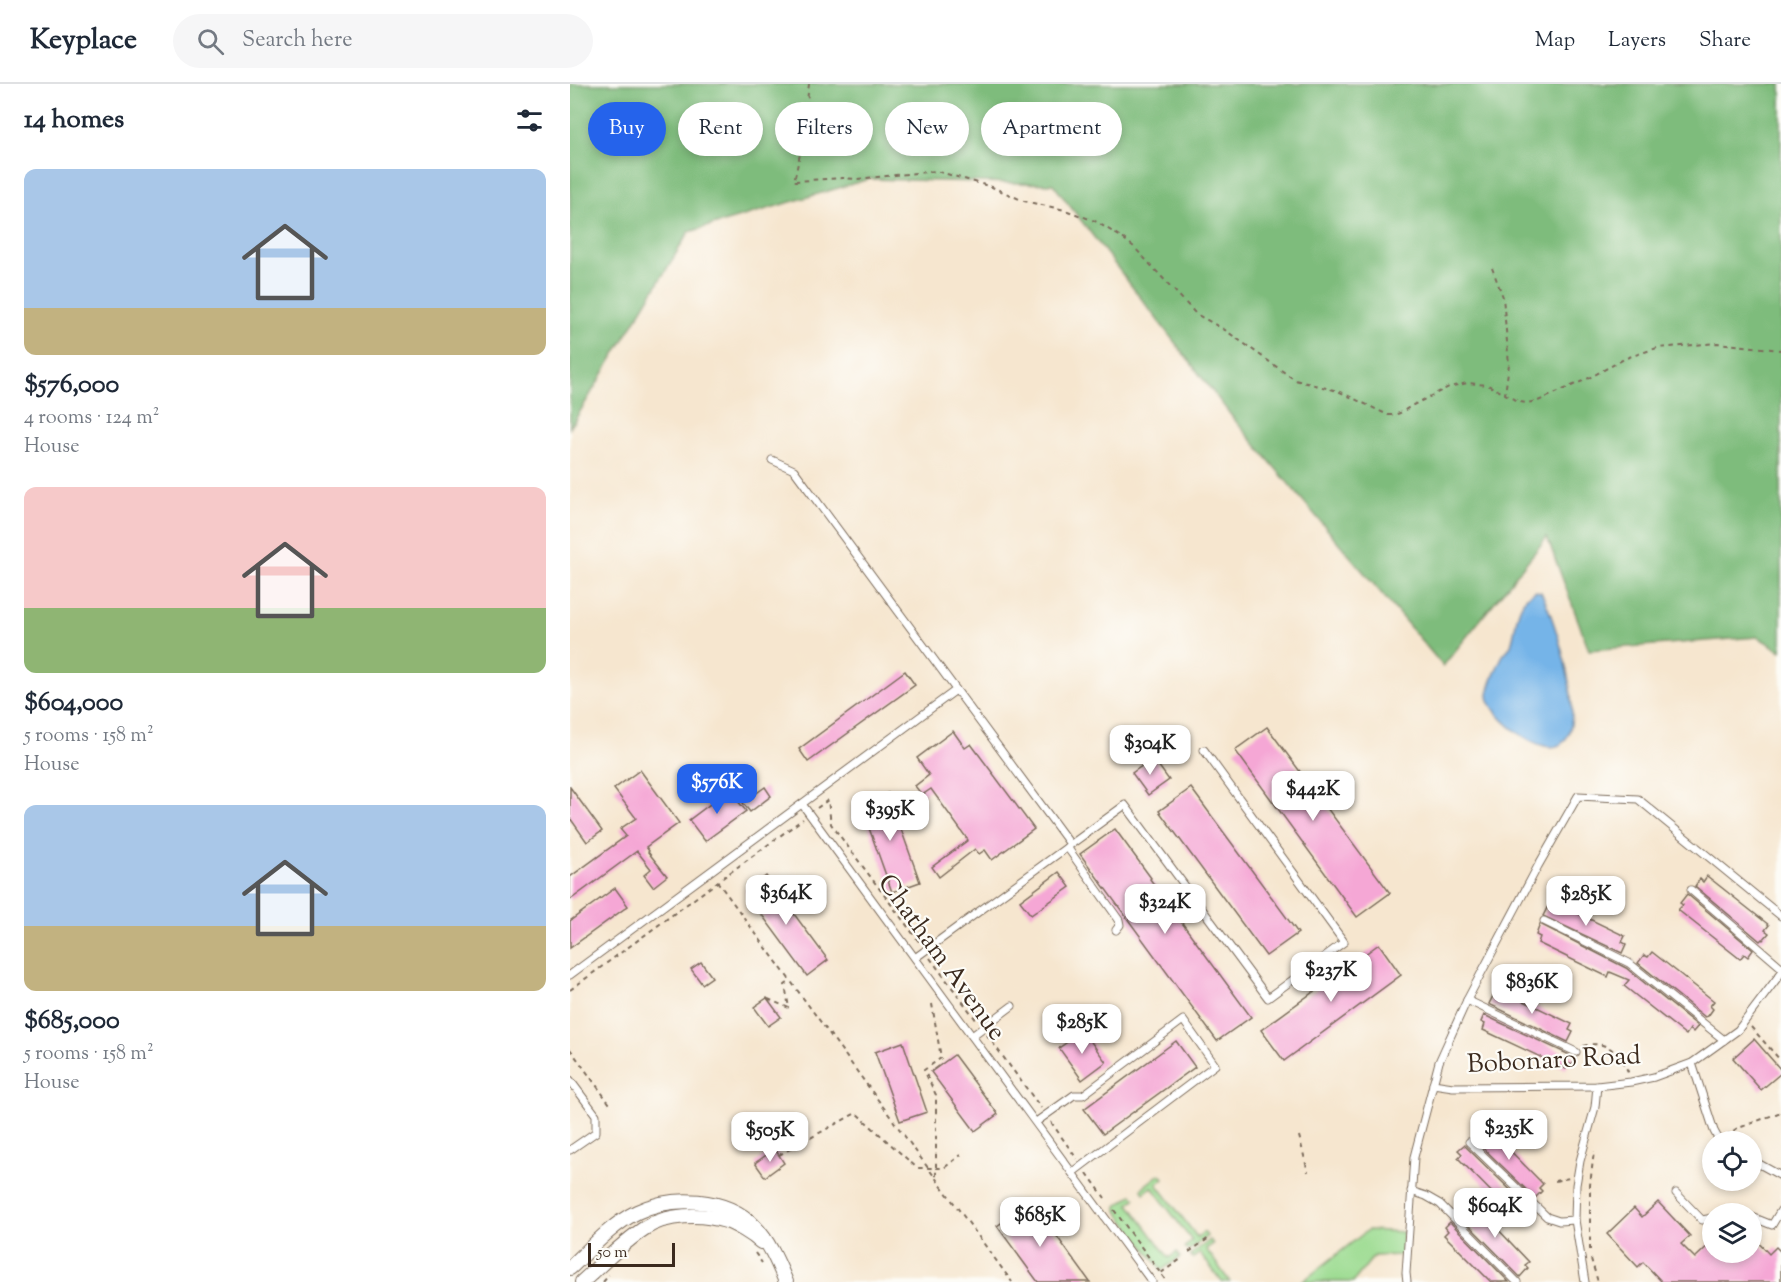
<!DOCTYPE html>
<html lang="en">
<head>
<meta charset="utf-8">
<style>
	body { margin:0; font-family:"Sorts Mill Goudy",serif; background:#f6f6f7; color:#1f2937; height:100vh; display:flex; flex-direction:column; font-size:22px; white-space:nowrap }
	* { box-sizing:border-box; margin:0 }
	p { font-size:20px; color:#747a83 }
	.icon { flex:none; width:33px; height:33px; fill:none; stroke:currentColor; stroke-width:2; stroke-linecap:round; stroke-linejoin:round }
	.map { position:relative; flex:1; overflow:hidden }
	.sheet { display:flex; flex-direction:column; background:#fff; width:570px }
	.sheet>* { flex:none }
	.hud { position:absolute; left:18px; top:18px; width:570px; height:54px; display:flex; gap:12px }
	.controls { position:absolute; left:1132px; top:1047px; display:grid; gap:12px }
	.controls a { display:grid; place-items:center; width:60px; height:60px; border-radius:50%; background:#fff; box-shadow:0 3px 9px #0003; font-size:30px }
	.scale { position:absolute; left:18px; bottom:15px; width:87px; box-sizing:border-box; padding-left:6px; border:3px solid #3b2a1e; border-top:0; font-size:16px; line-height:21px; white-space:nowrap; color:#3b2a1e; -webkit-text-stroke:4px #fdfcf7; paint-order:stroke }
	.price { position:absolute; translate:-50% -51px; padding:0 14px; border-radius:12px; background:#fff; color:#222; font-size:20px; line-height:39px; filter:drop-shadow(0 2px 3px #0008) }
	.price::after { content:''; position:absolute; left:50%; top:36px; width:18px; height:14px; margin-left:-9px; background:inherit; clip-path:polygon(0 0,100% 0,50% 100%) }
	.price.selected { background:#2563eb; color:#fff }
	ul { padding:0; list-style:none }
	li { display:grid; align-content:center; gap:12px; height:318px; padding:0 24px }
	li span { display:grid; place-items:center; height:186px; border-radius:12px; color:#555 }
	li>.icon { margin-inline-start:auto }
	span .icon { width:108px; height:108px; fill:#fffc; stroke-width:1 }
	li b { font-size:26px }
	h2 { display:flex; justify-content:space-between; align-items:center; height:72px; padding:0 24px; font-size:26px }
	.chip { padding:0 21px; border-radius:27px; background:#fff; box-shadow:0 3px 9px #0003; font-size:21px; line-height:54px }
	.chip.selected { background:#2563eb; color:#fff }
	header { display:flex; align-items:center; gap:36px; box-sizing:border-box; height:84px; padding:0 30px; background:#fff; border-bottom:2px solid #e0e1e3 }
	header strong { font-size:28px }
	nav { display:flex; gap:33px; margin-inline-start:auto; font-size:21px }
	.search { width:420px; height:54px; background:#f6f6f7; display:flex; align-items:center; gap:15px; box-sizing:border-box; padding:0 21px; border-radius:33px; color:#747a83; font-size:22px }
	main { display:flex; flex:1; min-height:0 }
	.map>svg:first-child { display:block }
</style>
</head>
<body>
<header>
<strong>Keyplace</strong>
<div class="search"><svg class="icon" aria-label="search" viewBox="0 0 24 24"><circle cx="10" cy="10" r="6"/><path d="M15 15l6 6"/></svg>Search here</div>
<nav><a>Map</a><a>Layers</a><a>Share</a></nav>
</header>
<main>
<section class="sheet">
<h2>14 homes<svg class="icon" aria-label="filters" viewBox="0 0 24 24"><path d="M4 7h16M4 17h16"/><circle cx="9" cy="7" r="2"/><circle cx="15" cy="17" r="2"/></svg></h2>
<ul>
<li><span style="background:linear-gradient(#a9c7e8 75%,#c2b280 0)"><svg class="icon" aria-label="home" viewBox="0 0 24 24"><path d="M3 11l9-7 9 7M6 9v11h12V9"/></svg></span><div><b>$576,000</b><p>4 rooms · 124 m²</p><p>House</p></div></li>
<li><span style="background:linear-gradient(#f6c9c9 65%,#8fb573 0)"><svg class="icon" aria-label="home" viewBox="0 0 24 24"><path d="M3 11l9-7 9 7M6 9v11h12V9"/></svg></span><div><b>$604,000</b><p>5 rooms · 158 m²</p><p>House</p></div></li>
<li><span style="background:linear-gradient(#a9c7e8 65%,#c2b280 0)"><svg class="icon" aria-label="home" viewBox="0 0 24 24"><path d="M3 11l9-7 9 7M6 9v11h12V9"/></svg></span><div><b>$685,000</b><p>5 rooms · 158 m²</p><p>House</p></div></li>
</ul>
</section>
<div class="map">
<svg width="1211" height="1198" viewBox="0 0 1211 1198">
	<rect width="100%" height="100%" fill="#fdfcf7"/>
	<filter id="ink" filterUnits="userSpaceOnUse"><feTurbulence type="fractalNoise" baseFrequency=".0167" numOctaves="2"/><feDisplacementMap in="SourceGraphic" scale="12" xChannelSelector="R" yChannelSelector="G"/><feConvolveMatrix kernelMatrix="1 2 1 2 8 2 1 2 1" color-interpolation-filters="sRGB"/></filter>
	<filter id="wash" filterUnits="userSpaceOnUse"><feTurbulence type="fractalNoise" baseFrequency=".008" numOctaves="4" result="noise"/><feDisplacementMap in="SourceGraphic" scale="24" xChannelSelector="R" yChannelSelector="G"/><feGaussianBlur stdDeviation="1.35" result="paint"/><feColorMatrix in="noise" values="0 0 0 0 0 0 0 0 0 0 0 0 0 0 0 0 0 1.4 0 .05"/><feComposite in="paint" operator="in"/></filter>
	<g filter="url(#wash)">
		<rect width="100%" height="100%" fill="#f6e6cf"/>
		<g fill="#9ddc92" stroke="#6c8358" stroke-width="1.5">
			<polygon points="590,1090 594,1094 587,1100 627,1153 634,1148 637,1152 621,1165 617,1166 615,1163 622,1157 582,1103 574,1109 572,1106 573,1103"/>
			<polygon points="562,1111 566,1114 559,1120 599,1174 607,1168 610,1173 592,1186 547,1127 547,1122"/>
			<polygon points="798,1146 833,1148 832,1171 804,1172 783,1198 732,1198"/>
			<polygon points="640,1156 643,1160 636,1165 660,1198 652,1198 630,1169 623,1174 620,1171"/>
		</g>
		<polygon fill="#7ebc7c" stroke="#5c734d" stroke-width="1.5" points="0,0 1211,0 1211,567 1188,553 1019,566 977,453 873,582 663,334 483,100 299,95 119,148 0,344"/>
		<path fill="#74b4e8" stroke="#586f83" stroke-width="1.5" d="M965,507L971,508C985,535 1019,639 991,660C972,674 920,632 918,612C918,604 928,581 932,573C934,569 938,566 940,563C942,559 943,554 944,549C947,533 949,515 965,507Z"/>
		<g id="blocks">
			<g fill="#f5a7d5">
				<polygon points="335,587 345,601 238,678 229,665"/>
				<polygon points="697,643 820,809 787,833 665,666"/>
				<polygon points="383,647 395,664 401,660 464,745 422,776 415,766 409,770 405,765 369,793 362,783 398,756 361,705 352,711 345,702 359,691 347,674"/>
				<polygon points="583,674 599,696 578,711 562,689"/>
				<polygon points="70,686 109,739 76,763 79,767 78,768 97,792 83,803 74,791 81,785 67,767 0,816 0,793 56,752 50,745 66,734 44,705"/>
				<polygon points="0,703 32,747 17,758 0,734"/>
				<polygon points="195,703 201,712 180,728 173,719"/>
				<polygon points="621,704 728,849 696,872 589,727"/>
				<polygon points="159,706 176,727 135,757 119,736"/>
				<polygon points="318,709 350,798 322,808 290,719"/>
				<polygon points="545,745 581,794 580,795 681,933 647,957 510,770"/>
				<polygon points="489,788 500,803 461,831 450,817"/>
				<polygon points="196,792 258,876 237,892 175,808"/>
				<polygon points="1137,792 1199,841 1195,846 1199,849 1193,856 1192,855 1190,857 1125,802 1130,795 1133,798"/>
				<polygon points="45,804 58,822 0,864 0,837"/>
				<polygon points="1117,810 1183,866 1178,873 1174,870 1170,875 1108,826 1113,821 1110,819"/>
				<polygon points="984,818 1055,852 1052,858 1056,860 1052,869 973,832 978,822 981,824"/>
				<polygon points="970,840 1056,884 1128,942 1123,948 1120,945 1116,951 1054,902 1059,896 1040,888 1038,893 968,859 970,853 966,851"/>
				<polygon points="809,860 831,891 714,977 691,946"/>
				<polygon points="1082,868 1144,917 1140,922 1143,925 1138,932 1135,933 1068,879 1074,871 1078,873"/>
				<polygon points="131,878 142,893 132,900 121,885"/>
				<polygon points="931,906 1002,940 999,946 1003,948 998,958 919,920 924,910 928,912"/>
				<polygon points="197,914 211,933 198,942 184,923"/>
				<polygon points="914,931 1006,974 1002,981 998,979 996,985 913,946 915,940 911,938"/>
				<polygon points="513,947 536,978 512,996 489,964"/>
				<polygon points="1184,955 1211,986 1211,989 1191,1006 1163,974"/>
				<polygon points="606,957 625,983 533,1050 514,1025"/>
				<polygon points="333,958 357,1028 330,1037 305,968"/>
				<polygon points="384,971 428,1030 405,1047 361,988"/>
				<polygon points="918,1044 973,1100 969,1104 972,1107 965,1114 902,1053 910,1045 913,1048"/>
				<polygon points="894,1061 957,1122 951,1129 947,1126 943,1130 888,1074 892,1070 888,1066"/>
				<polygon points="205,1065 214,1079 195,1093 185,1079"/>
				<polygon points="462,1118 520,1198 468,1198 427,1142"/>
				<polygon points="1088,1118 1120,1152 1111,1160 1125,1174 1143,1157 1143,1168 1182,1168 1182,1152 1199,1170 1206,1163 1211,1168 1211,1198 1092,1198 1073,1178 1068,1183 1037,1150 1064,1124 1072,1133"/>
				<polygon points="904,1120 959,1178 955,1181 958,1184 950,1193 888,1130 897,1122 900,1125"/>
				<polygon points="880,1138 939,1198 921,1198 874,1151 878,1147 875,1143"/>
			</g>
		</g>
	</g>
	<g filter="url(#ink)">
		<use href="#blocks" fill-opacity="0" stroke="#7c6c5c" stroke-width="1.5"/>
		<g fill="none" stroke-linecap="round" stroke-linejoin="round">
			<g stroke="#7c6c5c" stroke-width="9">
				<g id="service">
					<polyline points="202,376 224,386 500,760"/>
					<polyline points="232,720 582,1198"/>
					<polyline points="497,763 549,836 550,841 546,846"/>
					<polyline points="1121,806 1211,883"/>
					<polyline points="974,837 1059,879 1154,956"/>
					<polyline points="345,874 555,721 698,914 774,858 634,666"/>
					<polyline points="0,891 386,606"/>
					<polyline points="897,916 1006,968"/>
					<polyline points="402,952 442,922"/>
					<polyline points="1122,979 1144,1047 1150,1058"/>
					<polyline points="0,996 26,1031 26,1048 0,1066"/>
					<polyline points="863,1000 883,1003 1027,1002 1061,998 1084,993 1122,979 1168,946 1211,889"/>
					<polyline points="466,1038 504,1011 513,1011 613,936 645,981 502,1089"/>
					<polyline points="899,1058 977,1133 989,1137 1005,1136"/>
					<polyline points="1182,1076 1211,1092"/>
					<polyline points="841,1107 856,1112 870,1120 947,1198"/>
					<polyline points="1106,1109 1132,1136 1143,1134"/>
					<polyline points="1182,1133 1202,1141 1211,1126"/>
					<polyline points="837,1198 836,1189 844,1073 869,978 897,916 968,782 1008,712 1068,715 1211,832"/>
					<polyline points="1015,1198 1005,1136 1006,1101 1010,1077 1025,1023 1027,1002"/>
				</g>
			</g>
			<g stroke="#7c6c5c" stroke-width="16">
				<g id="minor">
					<path d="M0,1184C21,1164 41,1141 67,1128C102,1111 156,1113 184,1142C199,1157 208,1179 216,1198"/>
					<path d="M12,1198C32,1180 52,1159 75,1144C97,1130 131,1129 156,1137C167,1141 182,1150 191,1158"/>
				</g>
			</g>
			<g stroke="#7c6c5c" stroke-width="2" stroke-dasharray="4.5 4.5" stroke-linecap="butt">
				<polyline points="239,0 232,61 224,97 273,94 287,95 366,87 422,103 454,117 495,126 525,137 551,153 564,163 626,230 655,246 725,296 768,307 818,331 823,331 830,329 843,321 879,303 897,299 918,301 950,318 957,319 968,317 1015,296 1056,274 1087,264 1147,259 1211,266"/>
				<polyline points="922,184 933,213 939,280 935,310"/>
				<polyline points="247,724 258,716 261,740 350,859"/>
				<polyline points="147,797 442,1198"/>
				<polyline points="360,874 407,937"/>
				<polyline points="0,906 233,735"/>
				<polyline points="198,915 219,924 215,901 221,897"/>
				<polyline points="362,920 371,974 354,986 366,1011 366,1095"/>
				<polyline points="1181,943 1211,977"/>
				<polyline points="417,951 471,1024"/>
				<path d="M1013,962C1037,955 1050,969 1059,990"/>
				<polyline points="0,965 42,1023"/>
				<polyline points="481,1038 507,1075"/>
				<polyline points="729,1052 738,1088"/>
				<polyline points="1156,1052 1166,1045 1211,1028"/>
				<polyline points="209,1071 286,1029 347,1084 374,1084 391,1071"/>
				<polyline points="517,1089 535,1114"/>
				<polyline points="985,1097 999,1094"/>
				<polyline points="544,1126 597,1198"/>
				<polyline points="1020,1166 1020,1101 1024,1067"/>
				<polyline points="619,1168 639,1154"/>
				<polyline points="185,1169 192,1179"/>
				<polyline points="1021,1175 1028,1198"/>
				<polyline points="591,1189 611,1175"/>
				<polyline points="33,1198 39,1191"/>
			</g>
			<use href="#service" stroke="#fff" stroke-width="7"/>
			<use href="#minor" stroke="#fff" stroke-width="14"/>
		</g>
	</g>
	<g text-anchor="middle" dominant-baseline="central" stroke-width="4.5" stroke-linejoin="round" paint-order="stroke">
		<g font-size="26" fill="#3b2a1e" stroke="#fdfcf7">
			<text transform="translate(371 874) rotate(54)">Chatham Avenue</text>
			<text transform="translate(984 977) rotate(-3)">Bobonaro Road</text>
		</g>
	</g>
</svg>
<div class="controls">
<a><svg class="icon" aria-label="locate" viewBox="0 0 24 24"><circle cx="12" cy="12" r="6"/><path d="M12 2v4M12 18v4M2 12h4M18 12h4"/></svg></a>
<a><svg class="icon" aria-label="layers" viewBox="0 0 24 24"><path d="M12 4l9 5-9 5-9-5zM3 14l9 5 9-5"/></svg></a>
</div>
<div class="scale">50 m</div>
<b class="price" style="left:580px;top:692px">$304K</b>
<b class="price selected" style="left:147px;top:731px">$576K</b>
<b class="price" style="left:743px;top:738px">$442K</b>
<b class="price" style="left:320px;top:758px">$395K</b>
<b class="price" style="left:216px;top:842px">$364K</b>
<b class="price" style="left:1016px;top:843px">$285K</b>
<b class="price" style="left:595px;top:851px">$324K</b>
<b class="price" style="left:761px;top:919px">$237K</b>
<b class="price" style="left:962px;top:931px">$836K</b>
<b class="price" style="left:512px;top:971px">$285K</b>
<b class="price" style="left:939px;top:1077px">$235K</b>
<b class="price" style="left:200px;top:1079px">$505K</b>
<b class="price" style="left:925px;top:1155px">$604K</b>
<b class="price" style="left:470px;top:1164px">$685K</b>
<div class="hud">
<a class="chip selected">Buy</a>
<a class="chip">Rent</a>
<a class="chip">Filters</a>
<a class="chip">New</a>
<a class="chip">Apartment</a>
</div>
</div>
</main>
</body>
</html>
